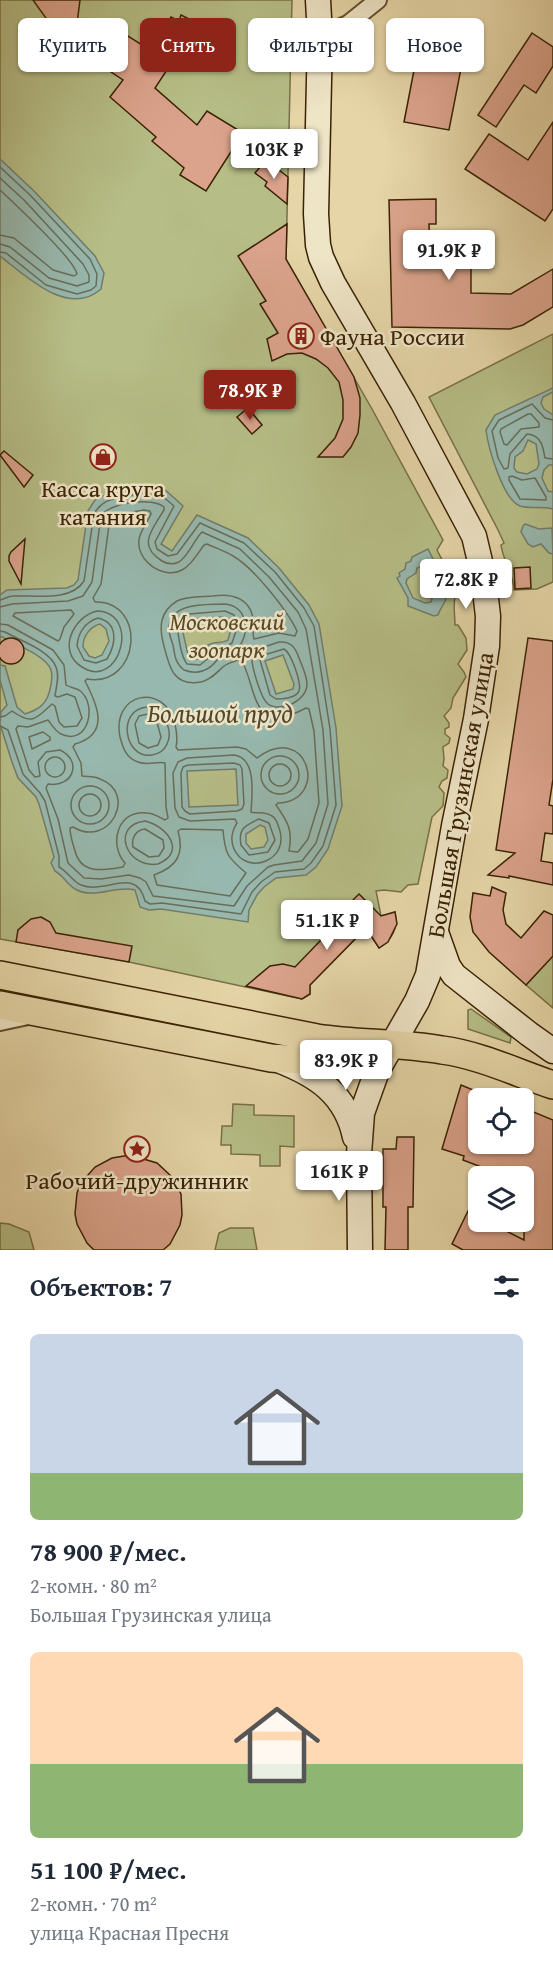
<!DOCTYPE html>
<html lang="ru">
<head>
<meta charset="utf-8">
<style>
	body { margin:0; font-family:"Gentium Book Plus",serif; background:#f2f2f3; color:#1f2937; height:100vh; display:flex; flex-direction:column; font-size:22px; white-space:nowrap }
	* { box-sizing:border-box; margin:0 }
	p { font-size:20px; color:#747a83 }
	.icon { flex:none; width:33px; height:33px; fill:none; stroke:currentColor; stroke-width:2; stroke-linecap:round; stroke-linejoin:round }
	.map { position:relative; height:1250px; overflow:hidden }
	.drawer { display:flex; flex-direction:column; background:#fff; flex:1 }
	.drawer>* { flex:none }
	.guide { position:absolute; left:18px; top:18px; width:518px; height:54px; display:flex; gap:12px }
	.controls { position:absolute; left:468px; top:1088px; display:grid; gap:12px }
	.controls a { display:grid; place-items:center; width:66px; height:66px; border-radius:9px; background:#fff; box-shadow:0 2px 4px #0004; font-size:30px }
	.price { position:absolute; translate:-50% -51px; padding:0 14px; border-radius:6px; background:#fff; color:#222; font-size:20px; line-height:39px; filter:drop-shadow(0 2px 3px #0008) }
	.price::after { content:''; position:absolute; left:50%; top:36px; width:18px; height:14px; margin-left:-9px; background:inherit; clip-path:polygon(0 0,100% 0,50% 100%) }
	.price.on { background:#8f2418; color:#fff }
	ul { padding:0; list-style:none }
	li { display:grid; align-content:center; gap:12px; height:318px; padding:0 30px }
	li span { display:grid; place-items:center; height:186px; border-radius:9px; color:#555 }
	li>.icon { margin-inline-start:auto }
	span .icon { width:108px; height:108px; fill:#fffc; stroke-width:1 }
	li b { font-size:26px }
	h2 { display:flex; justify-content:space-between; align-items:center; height:72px; padding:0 30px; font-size:26px }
	.chip { padding:0 21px; border-radius:9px; background:#fff; box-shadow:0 2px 4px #0004; font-size:21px; line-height:54px }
	.chip.on { background:#8f2418; color:#fff }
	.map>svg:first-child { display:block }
</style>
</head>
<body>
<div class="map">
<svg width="553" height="1250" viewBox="0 0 553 1250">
	<rect width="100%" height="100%" fill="#e5d5a7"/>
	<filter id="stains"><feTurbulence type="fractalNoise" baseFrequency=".00333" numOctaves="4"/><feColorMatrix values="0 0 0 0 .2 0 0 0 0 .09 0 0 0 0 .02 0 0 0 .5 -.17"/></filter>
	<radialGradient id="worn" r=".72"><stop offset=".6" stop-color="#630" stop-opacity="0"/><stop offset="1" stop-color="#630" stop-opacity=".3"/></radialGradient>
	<g fill="#b6bd86" stroke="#787045" stroke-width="1.5">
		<path d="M0,0H292L286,259L372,409L443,540L437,550L449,573L447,581L455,597C453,606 455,615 455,625H458L466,638L467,650L458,664L464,672L466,677L453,698L451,708L444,716L449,723V727L445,729V734L450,738L449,743L443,747L444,759L443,766L448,770L447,778L442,781L439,787L444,793L443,806L432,817L418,884L408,885L401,892L384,890L376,891L381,916L395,912C398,929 393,939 379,948L372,937L360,934L310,985V994L302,999L129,962L0,939Z"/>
		<path d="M553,334V582L537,589L514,590C514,575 503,561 501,545L504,543L498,530L429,397Z"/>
		<polygon points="553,956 553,1008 526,985"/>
		<polygon points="471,1009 511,1037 510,1043 468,1029 468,1010"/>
		<polygon points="233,1104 254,1105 254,1115 294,1116 294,1147 280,1146 280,1166 260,1166 260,1155 231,1154 231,1145 221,1145 222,1126 232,1126"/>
		<polygon points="0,1223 9,1224 29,1232 34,1250 0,1250"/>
		<polygon points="230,1228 253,1228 257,1250 215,1250 219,1233"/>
	</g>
	<g fill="#97b8ae" stroke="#727c6a" stroke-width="1.5" fill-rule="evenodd">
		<path d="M0,159L34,191L95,256L104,273L101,289C68,318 26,276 0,256Z"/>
		<path d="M553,388V392L543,397L541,403L544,409L553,415V465H549L544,470L542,478L548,491L553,492V509C542,506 530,509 520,506C503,500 488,447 486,430L495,415ZM528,440L536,444L539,464L537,469L527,474L517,472L514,468L515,457L523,451Z"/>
		<path d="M142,484L153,489L163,488L183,506L161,544L172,551L197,515L248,538L279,568L309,605L319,624L336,728L342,806L328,849L316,867L306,875L276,878L264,887L257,895L249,910L248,922L161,909L149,910L140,907L135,890C117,885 95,899 77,890C68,886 64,876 55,871L51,863L54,857L39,804L36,797L18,778L12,762L0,724L1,712L7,705L0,680V665L5,666L17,707L25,714C37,710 45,706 49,693C51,686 53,677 51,670C47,656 13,643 0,636V595L7,590L67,588L74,585L78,580L88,511L95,500L107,494L134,489ZM223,617L230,619L232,625L228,640C222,644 215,641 208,645L207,652L198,659H191L188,655L182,628L190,620ZM100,624L106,629L109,641L102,655L95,658L89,656L83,647C83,637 89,627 100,624ZM283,655L294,684L293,689L276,694L265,661ZM236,769L238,805L189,807L187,771ZM260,825L265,827L268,840L264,847L251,849L246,843V834Z"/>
		<polygon points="525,524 539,529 552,528 553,554 549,553 541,544 533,547 528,544 521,532 523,526"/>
		<path d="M428,549L435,563L417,568L416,573L407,579L406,583L413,598L425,603L431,602L433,595L442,589L446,598C445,604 440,608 438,615L434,616L408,606V598L397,578L400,576L399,573L405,569L406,563L411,561L412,557Z"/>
	</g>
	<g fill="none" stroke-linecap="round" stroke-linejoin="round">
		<g stroke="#686d59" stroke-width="1.5">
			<polyline points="0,167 30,195 90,259 97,274 96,286 91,290 77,294 46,285 6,253 0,252"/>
			<polyline points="0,178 24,200 83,264 89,275 89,282 77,286 49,278 10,247 0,244"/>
			<path d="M0,190C15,204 74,259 77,274L74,276L53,270L14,238L0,235"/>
			<polygon points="528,414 531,414 539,423 539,427 521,429 507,445 504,444 500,432 501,429"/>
			<path d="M553,420L545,418L532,404L499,420L492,431L498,458L504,469L508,468L510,454L527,434C541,435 543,446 545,458L553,459"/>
			<polygon points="512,476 522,480 535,478 546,497 546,500 520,499 509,480 509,477"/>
			<path d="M144,510L150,511L151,514C147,523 140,531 139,540C136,561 164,580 182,570C192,565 198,553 204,545L207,544C216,548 225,551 233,556C253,567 287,610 297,631L295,636L279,633L254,639C251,630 256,619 250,609C242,595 227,594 213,596C202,597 187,596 177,601C159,612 159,628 164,646C169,666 173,687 201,682C211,680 217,672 224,666C228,663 236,661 241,659C258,689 250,738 306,708L309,709L314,731L319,803L308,839L298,852L289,851C293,830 288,822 276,805L278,803C330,801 308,720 257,758L246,749L237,747L178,750L176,747C178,739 177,733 175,724C164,681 111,693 120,737C123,748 126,758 138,762C148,766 157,761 165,763L166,807L168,818L165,820C159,817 153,813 147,813C118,809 108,844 125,863L123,867C104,870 81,875 75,851C73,844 70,836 70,828L73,827C110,849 138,793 100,779C94,776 88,777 82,776L81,763L73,747L75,744C111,734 97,704 85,681L87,679C140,688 148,601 95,602L93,598L101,584L110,518L114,515Z"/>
			<path d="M0,600C5,599 8,596 13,596C35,595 71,602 84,581L94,514C106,492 125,502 142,491L152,495H161L174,506L155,542L157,549L168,556L177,554L200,523L244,543L275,572L304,608L314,626L330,729L336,805L323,846L311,863L304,869L275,872L261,882L252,892L241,914L162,903L150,904L145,901C136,865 106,895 81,885C73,882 67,871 59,867V856L45,801L40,793L23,774L8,730L0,726"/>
			<path d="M223,604C247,604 252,633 237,649C232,655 225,653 220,656C219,657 218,659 217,660C209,671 197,675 184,670C175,663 175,656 173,645C171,639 168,632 169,626C173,602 205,605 223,604Z"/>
			<path d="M0,607L12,604L68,601L83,596L92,582L101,516C110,502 153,497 164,507V510C153,529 136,545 162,561C167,564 173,565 179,562C189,555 194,540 202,532L240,549L269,577L298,612L306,629L323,730L328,804L316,843L302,861L274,865L268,867L247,886L234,906L153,896L146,882L140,878L129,875L101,879L84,878L68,863L58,819L46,788L48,784C73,788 83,761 60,750L46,752L38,762L40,776L35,777L29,770L16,729L18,726L28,727L48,720C52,725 55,731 61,734C89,747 98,703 79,690C75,688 69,687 66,685L64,665L53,650L8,625L0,624"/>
			<polygon points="71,610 74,614 64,627 60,639 58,641 13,616 15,613"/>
			<path d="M97,611C142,613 119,691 82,667C56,651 74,616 97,611Z"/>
			<path d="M225,611L234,615L238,625L232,643L224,648H215L211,656L200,665L187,664C182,657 182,653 180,645C178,631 173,622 189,614Z"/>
			<path d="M98,618C119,623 116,644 107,659L96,663L84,660L77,646C78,633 85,622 98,618Z"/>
			<path d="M0,631L5,632C19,640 51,651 56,667C60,676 56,687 55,696L58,697L67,694L75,697L82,718L77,726L64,727L59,722L55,706L52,704C36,718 33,726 12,711L5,716L0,717"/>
			<path d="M279,642C291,641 295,647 299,658C302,666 307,676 307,684C307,701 281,713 268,704C261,699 253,670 252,661L258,649Z"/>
			<path d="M284,649C291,653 302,683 299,691C296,698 282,699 276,699L270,695L260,660L264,655Z"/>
			<path d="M148,707C163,710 174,730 167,744C164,751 159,754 152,755C125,760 115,709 148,707Z"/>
			<polygon points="148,714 156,719 161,737 158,745 148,748 139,743 135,724 139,716"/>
			<polygon points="43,732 50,737 50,740 32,749 29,737"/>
			<path d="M234,755C257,758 252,795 251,812C257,814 265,811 272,816C277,819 277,823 279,828C291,860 247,877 234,849C230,840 232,830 237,823L235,819L190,821L179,817L175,808L173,773L178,762L187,758Z"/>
			<circle cx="280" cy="775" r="19"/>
			<circle cx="55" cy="767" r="10"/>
			<polygon points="234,763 240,765 242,769 244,804 242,809 237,811 190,814 185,811 182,807 181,773 183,767 188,765"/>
			<circle cx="280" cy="775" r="11"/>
			<circle cx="90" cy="805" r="19"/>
			<circle cx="90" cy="805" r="11"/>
			<path d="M259,819L269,823L275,840L268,852L249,855L241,845C238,828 245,826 259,819Z"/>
			<path d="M145,821C167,826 187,852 158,864C126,869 110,825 145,821Z"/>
			<path d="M145,829L163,840L164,848L159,856L149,857L133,847C131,838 136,830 145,829Z"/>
			<path d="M181,829L223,830C225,854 227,857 246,873L230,896L157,885L154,875C176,867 185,855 178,831Z"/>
		</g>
	</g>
	<g fill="#dba38c" stroke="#3a2204" stroke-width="1.5">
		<polygon points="33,0 80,0 75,39 53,28"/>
		<polygon points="181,15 197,23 194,28 199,30 189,51 184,49 182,54 178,53 155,88 197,125 207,111 243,133 206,191 180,175 184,168 152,141 156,137 110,97 123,80 90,58 110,30 126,40 128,36 153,52 171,17 179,21"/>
		<polygon points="532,33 553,47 553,66 536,93 524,85 496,127 478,115"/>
		<polygon points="421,34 466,43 449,130 404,122"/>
		<polygon points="553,122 553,209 545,221 465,169 489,134 528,160"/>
		<polygon points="266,160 288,177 287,204 265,186 267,182 255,173"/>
		<polygon points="436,199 436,224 429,224 430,256 471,256 471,293 511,294 553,269 553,307 523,325 510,329 392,327 389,200"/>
		<polygon points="287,224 286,259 354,377 360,398 360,415 358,433 351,447 343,457 318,457 335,438 343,419 343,400 339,382 328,368 316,359 302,353 287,354 272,361 267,339 278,333 260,304 266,301 238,256"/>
		<polygon points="248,408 262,425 252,434 237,417"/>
		<polygon points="4,451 33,475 24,487 0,455"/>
		<polygon points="25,539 21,584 9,561 9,556 11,552"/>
		<polygon points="530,567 531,588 515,589 514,568"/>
		<polygon points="528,638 553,641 553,779 549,805 553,806 553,834 545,833 541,861 553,863 553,885 509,876 509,878 488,875 515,853 496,850"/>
		<circle cx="11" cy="651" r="13"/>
		<polygon points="492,887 506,893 503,910 506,924 521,938 544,911 553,915 553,956 526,985 489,952 473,932 470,917 473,893 490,896"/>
		<polygon points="359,894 381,916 395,912 397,924 388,942 379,948 366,928 310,985 310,994 302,999 246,986 270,966 283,964 295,967 348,912 345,908"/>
		<polygon points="41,917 50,922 56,933 132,946 129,962 16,942 18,930 31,919"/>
		<polygon points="461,1085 478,1092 478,1143 524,1143 524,1108 553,1120 553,1250 463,1250 452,1244 468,1211 478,1216 478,1221 487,1221 524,1240 524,1176 486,1176 489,1170 463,1160 464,1156 442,1149"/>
		<polygon points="397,1137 414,1137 413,1207 408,1207 408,1250 385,1250 386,1207 383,1207 383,1149 396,1149"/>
		<polygon points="130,1155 157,1163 171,1176 181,1194 182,1215 180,1225 170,1244 163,1250 94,1250 87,1243 77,1224 75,1214 77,1193 81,1183 95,1167 112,1158"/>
	</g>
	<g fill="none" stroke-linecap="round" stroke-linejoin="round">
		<g stroke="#654f2d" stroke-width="20">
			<g id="minor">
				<polyline points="320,36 348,24 378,0"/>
				<polyline points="0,1022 28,1016"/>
			</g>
		</g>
		<g stroke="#3a2204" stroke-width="27">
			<g id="secondary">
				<polyline points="318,0 320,36 316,214 318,245 321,257 333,283 403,403 474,536 483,574 488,616 487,646 476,719 454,826 428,975 417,1001 377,1071 362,1113 359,1154 360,1250"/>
				<polyline points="437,935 448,966 454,975 529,1034 553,1051"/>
				<path d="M278,1060C317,1075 346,1094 355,1137"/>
			</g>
		</g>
		<g stroke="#3a2204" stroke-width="30">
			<g id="primary">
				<path d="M0,975L317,1038C359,1044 401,1043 442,1050C480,1055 517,1073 553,1085"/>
				<path d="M0,1005L271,1058C303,1060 337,1064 367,1054"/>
			</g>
		</g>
		<use href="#minor" stroke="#eee4c6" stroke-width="16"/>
		<use href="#secondary" stroke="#eee4c6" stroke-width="24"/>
		<use href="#primary" stroke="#e5d5a7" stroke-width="27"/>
	</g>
	<defs>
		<g id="building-ring" transform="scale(1.35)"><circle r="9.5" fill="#eee4c6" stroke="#8f2418" stroke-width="1.5"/><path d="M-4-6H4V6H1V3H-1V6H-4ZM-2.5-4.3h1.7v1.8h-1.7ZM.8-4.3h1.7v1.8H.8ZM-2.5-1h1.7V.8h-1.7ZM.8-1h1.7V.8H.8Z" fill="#8f2418"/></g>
		<g id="shop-ring" transform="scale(1.35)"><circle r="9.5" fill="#eee4c6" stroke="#8f2418" stroke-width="1.5"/><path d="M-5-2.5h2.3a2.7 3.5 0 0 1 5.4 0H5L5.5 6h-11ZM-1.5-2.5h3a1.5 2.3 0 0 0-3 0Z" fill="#8f2418"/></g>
		<g id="sight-ring" transform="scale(1.35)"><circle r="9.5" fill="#eee4c6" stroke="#8f2418" stroke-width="1.5"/><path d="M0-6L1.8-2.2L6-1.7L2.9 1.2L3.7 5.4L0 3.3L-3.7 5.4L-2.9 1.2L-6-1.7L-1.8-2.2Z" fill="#8f2418"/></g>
	</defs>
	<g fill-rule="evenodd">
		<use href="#building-ring" x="301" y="336"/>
		<use href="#shop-ring" x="103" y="457"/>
		<use href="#sight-ring" x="137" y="1149"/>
	</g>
	<g text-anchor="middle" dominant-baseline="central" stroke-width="5" stroke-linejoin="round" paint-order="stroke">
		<g font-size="24" fill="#3a2204" stroke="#eee4c6">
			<text x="320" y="336" text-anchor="start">Фауна России</text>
			<text x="103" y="488">Касса круга<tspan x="103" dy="28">катания</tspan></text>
			<text x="137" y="1180">Рабочий-дружинник</text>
		</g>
		<g font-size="24" font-style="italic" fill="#594924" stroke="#eee4c6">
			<text x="227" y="621">Московский<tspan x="227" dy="28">зоопарк</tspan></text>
		</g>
		<g font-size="24" fill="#3a2204" stroke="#eee4c6">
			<text transform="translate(460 795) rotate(-80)">Большая Грузинская улица</text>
		</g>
		<g font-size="26" font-style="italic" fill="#51482e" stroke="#eee4c6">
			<text x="220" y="712">Большой пруд</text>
		</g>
	</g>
	<rect width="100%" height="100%" filter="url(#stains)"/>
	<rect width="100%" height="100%" fill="url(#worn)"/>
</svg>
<div class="controls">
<a><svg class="icon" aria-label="locate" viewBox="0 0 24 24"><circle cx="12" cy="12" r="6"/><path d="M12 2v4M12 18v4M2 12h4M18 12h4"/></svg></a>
<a><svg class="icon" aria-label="layers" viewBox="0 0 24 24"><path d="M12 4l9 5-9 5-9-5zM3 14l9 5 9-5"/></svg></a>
</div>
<b class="price" style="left:274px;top:180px">103K ₽</b>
<b class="price" style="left:449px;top:281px">91.9K ₽</b>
<b class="price on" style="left:250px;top:421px">78.9K ₽</b>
<b class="price" style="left:466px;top:610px">72.8K ₽</b>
<b class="price" style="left:327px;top:951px">51.1K ₽</b>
<b class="price" style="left:346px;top:1091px">83.9K ₽</b>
<b class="price" style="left:339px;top:1202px">161K ₽</b>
<div class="guide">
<a class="chip">Купить</a>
<a class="chip on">Снять</a>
<a class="chip">Фильтры</a>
<a class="chip">Новое</a>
</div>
</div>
<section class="drawer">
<h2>Объектов: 7<svg class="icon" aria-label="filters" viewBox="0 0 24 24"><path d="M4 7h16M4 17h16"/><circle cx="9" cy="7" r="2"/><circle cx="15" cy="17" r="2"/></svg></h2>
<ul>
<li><span style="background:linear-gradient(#c9d6e8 75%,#8fb573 0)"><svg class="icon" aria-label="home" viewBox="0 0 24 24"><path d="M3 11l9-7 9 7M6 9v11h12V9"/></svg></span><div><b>78 900 ₽/мес.</b><p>2-комн. · 80 m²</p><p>Большая Грузинская улица</p></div></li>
<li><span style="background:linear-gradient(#ffd9b3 60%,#8fb573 0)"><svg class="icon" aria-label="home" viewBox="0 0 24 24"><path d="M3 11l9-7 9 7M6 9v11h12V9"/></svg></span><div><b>51 100 ₽/мес.</b><p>2-комн. · 70 m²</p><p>улица Красная Пресня</p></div></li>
</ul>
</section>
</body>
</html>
